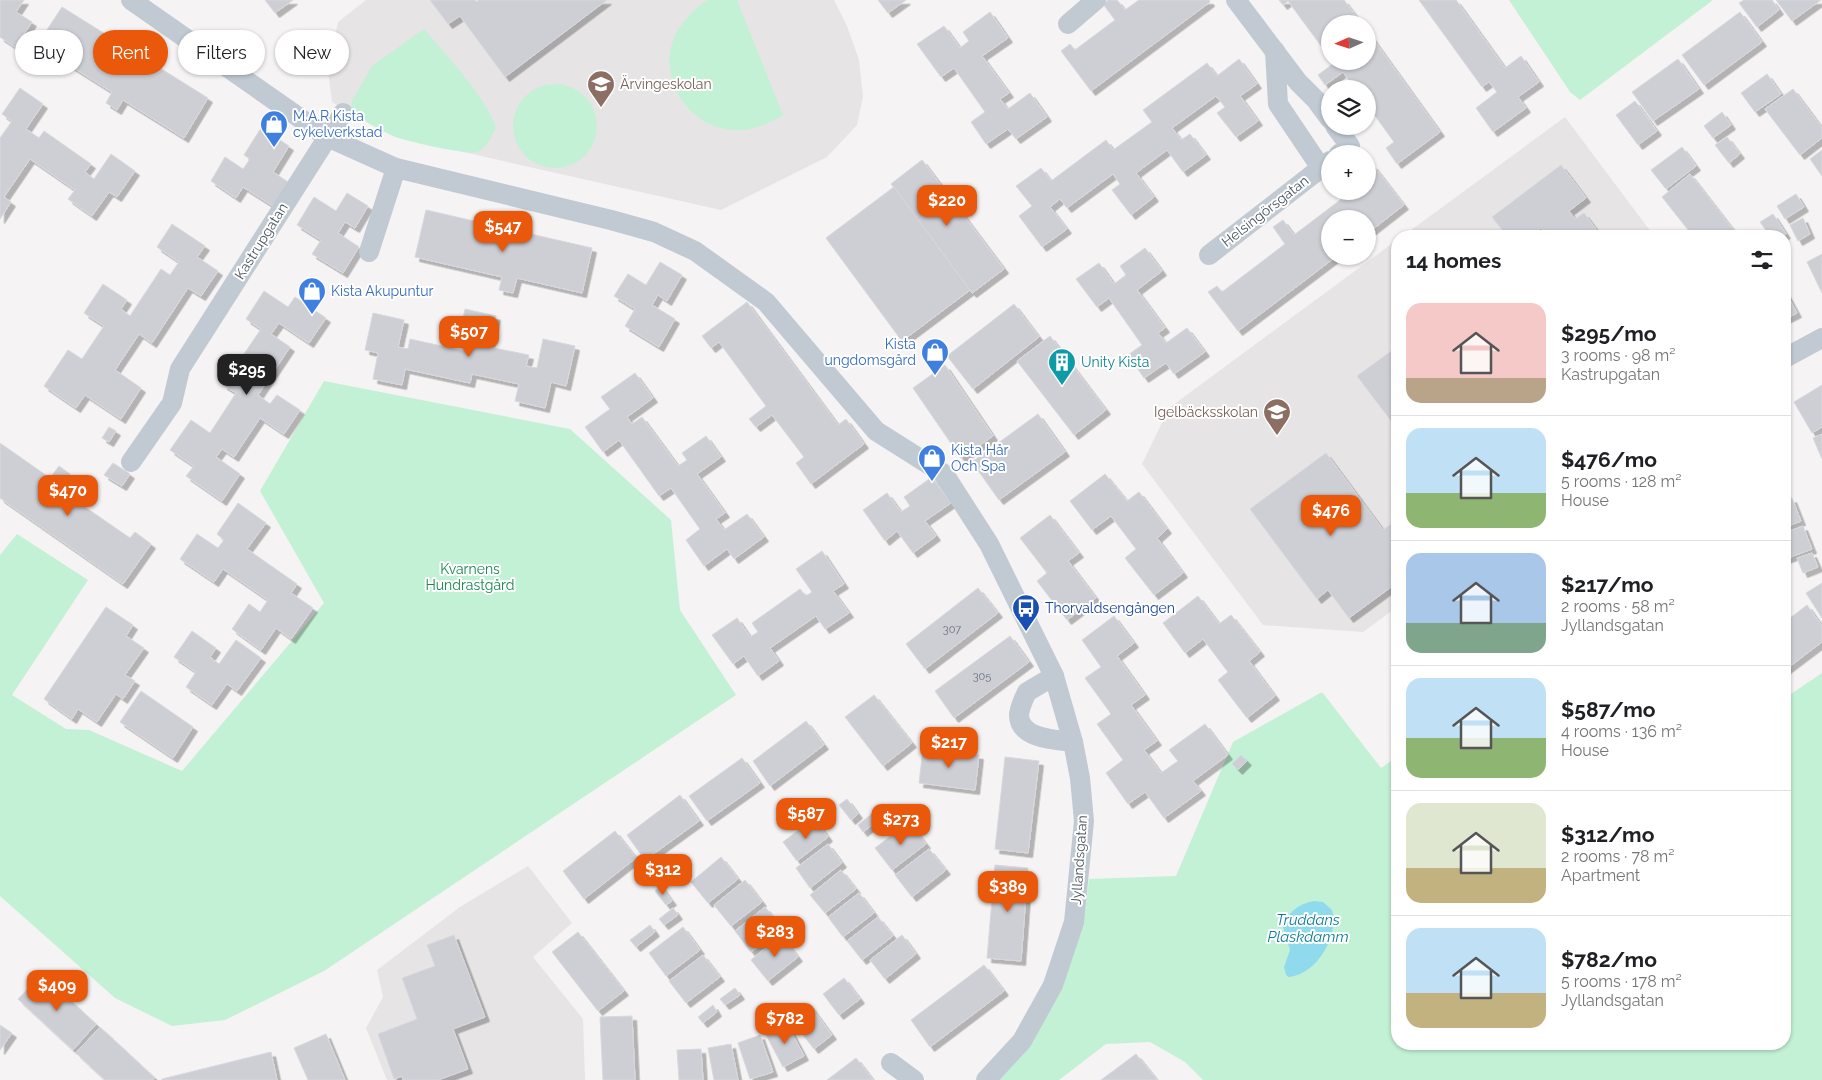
<!DOCTYPE html>
<html lang="en">
<head>
<meta charset="utf-8">
<style>
	body { margin:0; font-family:Raleway,sans-serif; background:#f2f2f2; color:#202124; height:100vh; display:flex; flex-direction:column; font-size:19px; white-space:nowrap }
	* { box-sizing:border-box; margin:0 }
	p { font-size:16px; color:#757577 }
	.icon { flex:none; width:28px; height:28px; fill:none; stroke:currentColor; stroke-width:2; stroke-linecap:round; stroke-linejoin:round }
	.map { position:relative; flex:1; overflow:hidden }
	.drawer { position:absolute; left:1391px; top:230px; width:400px; height:820px; display:flex; flex-direction:column; background:#fff; border-radius:20px; box-shadow:0 1px 4px #0004 }
	.drawer>* { flex:none }
	.banner { position:absolute; left:15px; top:30px; width:475px; height:45px; display:flex; gap:10px }
	.needle { width:32px; rotate:267deg }
	.controls { position:absolute; left:1321px; top:15px; display:grid; gap:10px }
	.controls a { display:grid; place-items:center; width:55px; height:55px; border-radius:50%; background:#fff; box-shadow:0 1px 4px #0004; font-size:25px }
	.price { position:absolute; translate:-50% -42px; padding:0 11px; border-radius:10px; background:#ea580c; color:#fff; font-size:16px; line-height:32px; filter:drop-shadow(0 1px 2px #0008) }
	.price::after { content:''; position:absolute; left:50%; top:30px; width:15px; height:11px; margin-left:-8px; background:inherit; clip-path:polygon(0 0,100% 0,50% 100%) }
	.price.current { background:#222; color:#fff }
	ul { padding:0; list-style:none }
	li { display:flex; align-items:center; gap:15px; height:125px; padding:0 15px }
	li+li { border-top:1px solid #e0e0e0 }
	li span { display:grid; place-items:center; flex:none; width:140px; height:100px; border-radius:15px; color:#555 }
	li>.icon { margin-inline-start:auto }
	span .icon { width:60px; height:60px; fill:#fffc; stroke-width:1 }
	li b { font-size:21px }
	h2 { display:flex; justify-content:space-between; align-items:center; height:60px; padding:0 15px; font-size:21px }
	.tag { padding:0 18px; border-radius:22px; background:#fff; box-shadow:0 1px 4px #0004; font-size:18px; line-height:45px }
	.tag.current { background:#ea580c; color:#fff }
	.map>svg:first-child { display:block }
</style>
</head>
<body>
<div class="map">
<svg width="1822" height="1080" viewBox="0 0 1822 1080">
	<defs>
		<filter id="shadow"><feDropShadow dx="4.5" dy="4.5" stdDeviation="0" flood-color="#0004"/></filter>
	</defs>
	<rect width="100%" height="100%" fill="#f5f3f3"/>
	<g fill="#e6e4e5">
		<polygon points="366,0 834,0 847,26 859,60 863,97 857,125 827,157 721,210 396,137 351,114 332,102 328,70 338,22"/>
		<polygon points="1565,117 1654,236 1403,236"/>
		<polygon points="1397,240 1397,607 1363,632 1263,625 1142,464 1169,408"/>
		<polygon points="528,866 572,923 533,957 583,1019 585,1080 387,1080 366,1028 383,997 377,970 460,907"/>
	</g>
	<g fill="#c3f1d5">
		<path d="M709,0H737L783,115C770,123 752,131 737,130C679,129 647,58 688,17C694,10 701,3 709,0Z"/>
		<polygon points="1509,0 1713,0 1580,100 1570,92"/>
		<path d="M424,29C445,54 487,98 496,128C491,137 487,148 477,152C466,155 405,141 393,136C378,129 363,121 351,110L352,101L372,66Z"/>
		<circle cx="555" cy="126" r="42"/>
		<polygon points="324,381 570,429 671,520 680,610 736,695 324,971 225,1020 172,1026 115,998 0,896 0,555 17,534 88,580 12,695 66,729 89,730 182,771 324,603 260,491"/>
		<polygon points="1822,673 1822,1080 1203,1080 1185,1062 1150,1042 1106,1044 1059,1080 995,1080 1085,911 1089,879 1176,876 1233,742 1322,692 1381,768 1397,757 1398,1044 1785,1044 1785,698"/>
	</g>
	<path fill="#90daee" d="M1314,901L1323,902L1332,910C1339,935 1318,974 1289,977L1286,975L1284,967L1290,950L1283,927C1288,912 1298,904 1314,901Z"/>
	<g fill="#cdcfd5" stroke="#d7d9de" filter="url(#shadow)">
		<polygon points="0,0 24,0 16,12 32,22 15,47 0,37"/>
		<polygon points="265,0 293,0 275,13"/>
		<polygon points="430,0 475,0 476,2 479,0 607,0 505,77 460,16 448,24"/>
		<polygon points="878,0 906,0 888,13"/>
		<polygon points="1108,0 1117,0 1125,10 1139,0 1209,0 1210,2 1091,91 1061,51 1070,44 1075,50 1115,20 1103,4"/>
		<polygon points="1279,0 1344,0 1362,24 1330,24 1330,58 1288,1 1283,5"/>
		<polygon points="1419,0 1456,0 1505,68 1521,56 1539,82 1518,97 1526,108 1493,132 1476,108 1497,92 1489,82 1482,87"/>
		<polygon points="1744,0 1772,0 1779,10 1757,27 1739,3"/>
		<polygon points="1776,0 1821,0 1792,21"/>
		<polygon points="62,7 208,98 184,138 123,100 117,110 106,103 112,92 37,45"/>
		<polygon points="990,12 1008,38 982,56 1009,93 1000,99 1008,109 1030,93 1047,117 1016,139 1008,129 986,144 971,122 985,112 954,68 941,77 917,44 944,26 960,48 969,41 963,32"/>
		<polygon points="1740,12 1762,42 1704,85 1682,55"/>
		<polygon points="1368,32 1440,132 1397,164 1386,148 1394,142 1368,106 1368,89 1355,89 1343,72 1325,85 1318,75 1334,63 1332,61 1368,61"/>
		<polygon points="1239,59 1257,84 1240,96 1258,121 1236,137 1217,113 1225,107 1216,96 1172,128 1181,140 1190,134 1206,155 1183,172 1167,150 1136,173 1154,197 1131,215 1112,190 1120,184 1113,174 1067,208 1060,199 1050,207 1067,229 1042,247 1019,216 1032,206 1016,186 1041,168 1051,181 1106,140 1113,150 1152,122 1143,110 1207,63 1217,76"/>
		<polygon points="1678,59 1699,89 1653,121 1632,92"/>
		<polygon points="1767,74 1781,94 1755,112 1741,93"/>
		<polygon points="20,88 43,104 26,129 39,138 44,131 91,164 85,172 94,179 111,154 135,171 117,197 109,192 92,216 68,199 75,190 30,159 4,197 11,202 0,219 0,138 12,121 2,114"/>
		<polygon points="1793,89 1822,128 1822,138 1800,155 1765,109"/>
		<polygon points="1635,101 1657,131 1638,145 1616,115"/>
		<polygon points="1722,112 1731,125 1713,138 1704,126"/>
		<polygon points="261,128 289,146 273,172 288,182 273,206 243,187 236,198 211,181 225,157 243,169 250,159 244,155"/>
		<polygon points="1727,137 1740,154 1729,163 1715,145"/>
		<polygon points="1682,147 1696,166 1666,189 1651,170"/>
		<polygon points="1822,150 1822,176 1810,159"/>
		<polygon points="922,160 1004,269 972,293 891,184"/>
		<polygon points="922,160 1004,269 972,293 970,290 902,341 826,238 894,187 891,184"/>
		<polygon points="1373,165 1404,205 1368,233 1368,219 1330,219 1330,256 1337,256 1238,331 1208,292 1217,286 1222,292 1285,244 1273,227 1283,220 1294,235 1352,191 1368,191 1368,169"/>
		<polygon points="1561,165 1586,198 1569,211 1575,219 1584,213 1601,236 1547,236 1541,228 1530,236 1507,236 1492,217"/>
		<polygon points="1690,174 1738,236 1693,236 1662,197"/>
		<polygon points="894,187 970,290 902,341 826,238"/>
		<polygon points="347,193 368,206 355,228 345,222 338,233 359,247 343,273 312,254 321,240 297,225 314,197 336,211"/>
		<polygon points="1796,194 1804,207 1785,219 1777,206"/>
		<polygon points="426,210 592,248 582,293 517,278 513,293 499,290 502,277 415,257"/>
		<polygon points="1773,214 1786,234 1782,236 1770,236 1760,222"/>
		<polygon points="1803,218 1810,234 1798,241 1790,225"/>
		<polygon points="172,224 205,246 197,257 218,271 201,296 188,288 152,343 139,334 115,370 141,388 121,419 85,395 76,408 44,386 68,350 82,359 104,326 84,313 103,284 127,300 121,309 130,316 161,269 170,275 179,262 157,247"/>
		<polygon points="1145,248 1162,271 1137,290 1165,328 1158,333 1166,343 1187,328 1205,352 1174,374 1166,363 1144,378 1128,355 1142,345 1109,298 1097,307 1076,279 1099,263 1114,284 1126,275 1120,266"/>
		<polygon points="1822,254 1822,293 1807,262"/>
		<polygon points="660,262 682,275 667,301 658,295 652,305 675,319 659,347 625,326 635,309 614,296 628,274 646,285"/>
		<polygon points="264,291 288,307 295,297 326,318 309,343 279,323 271,334 290,347 258,395 270,404 277,395 300,410 284,434 260,418 234,457 222,449 216,457 240,474 222,501 186,476 194,466 170,450 191,420 210,433 236,393 223,385 261,329 246,319"/>
		<polygon points="1785,291 1797,313 1785,319"/>
		<polygon points="747,302 838,425 846,419 864,444 811,484 796,463 804,457 772,415 756,427 749,419 766,406 719,342 711,348 702,336"/>
		<polygon points="1014,304 1039,337 973,389 947,356"/>
		<polygon points="465,309 496,316 489,347 529,355 526,366 537,368 543,339 575,346 566,386 551,382 545,408 515,401 519,384 472,374 470,383 405,369 402,385 373,379 378,353 365,350 373,313 404,320 398,347 408,349 410,339 464,351 467,341 459,339"/>
		<polygon points="1050,336 1106,410 1074,435 1017,361"/>
		<polygon points="1398,346 1398,430 1357,376"/>
		<polygon points="945,365 993,436 961,458 913,388"/>
		<polygon points="635,373 653,398 627,417 632,424 642,417 678,466 687,460 682,453 706,436 721,457 697,474 725,513 716,519 724,530 747,514 764,537 734,559 727,549 704,566 686,540 700,529 671,488 659,496 619,440 603,452 585,427 610,409 601,397"/>
		<polygon points="1822,385 1822,427 1812,433 1794,402"/>
		<polygon points="1038,414 1065,452 999,500 972,462"/>
		<polygon points="109,427 116,431 109,442 102,438"/>
		<polygon points="1822,434 1822,459 1813,438"/>
		<polygon points="0,443 50,478 59,466 70,474 59,489 130,538 135,532 151,544 123,584 0,498"/>
		<polygon points="1326,453 1383,530 1398,519 1398,582 1349,618 1328,590 1317,599 1250,509"/>
		<polygon points="113,463 130,474 122,486 104,475"/>
		<polygon points="1105,474 1127,501 1139,492 1167,529 1157,538 1183,573 1154,595 1125,558 1136,549 1111,516 1092,530 1070,501"/>
		<polygon points="932,477 951,503 925,521 936,536 913,553 897,531 885,541 863,510 887,493 901,512 910,506 904,497"/>
		<polygon points="1792,498 1801,521 1785,527 1785,501"/>
		<polygon points="238,503 266,523 247,549 297,584 291,593 313,608 291,639 276,628 261,650 232,629 249,604 260,612 268,600 223,569 214,582 180,559 197,534 218,548 224,540 217,534"/>
		<polygon points="1050,515 1079,553 1068,561 1096,598 1067,620 1037,581 1047,573 1020,538"/>
		<polygon points="1803,526 1812,549 1785,559 1785,533"/>
		<polygon points="822,551 844,584 833,591 849,613 825,629 816,616 770,648 779,661 758,676 744,656 733,664 712,635 737,618 750,637 758,632 752,623 800,589 806,596 812,592 796,569"/>
		<polygon points="1812,553 1818,567 1803,573 1797,558"/>
		<polygon points="1822,583 1822,618 1806,593"/>
		<polygon points="978,588 998,613 925,669 906,644"/>
		<polygon points="1198,596 1219,624 1231,615 1260,652 1249,661 1275,696 1247,718 1218,680 1228,672 1203,639 1185,653 1163,623"/>
		<polygon points="1807,605 1822,626 1822,642 1785,670 1785,622"/>
		<polygon points="106,607 133,625 126,636 144,648 125,675 135,681 123,699 116,694 97,722 78,709 72,719 44,699"/>
		<polygon points="1114,616 1134,643 1117,656 1145,695 1131,705 1157,741 1144,750 1161,773 1178,761 1169,750 1205,724 1228,755 1193,781 1201,791 1164,818 1145,792 1128,804 1106,773 1123,760 1097,724 1111,714 1085,678 1101,667 1082,640"/>
		<polygon points="192,631 216,648 210,657 219,664 236,640 261,658 237,691 227,684 212,705 186,687 196,672 174,657"/>
		<polygon points="1010,636 1029,662 954,718 935,691"/>
		<polygon points="141,691 193,727 173,758 120,722"/>
		<polygon points="874,695 912,743 883,766 845,717"/>
		<polygon points="806,721 824,745 770,786 753,761"/>
		<polygon points="923,749 979,755 975,790 919,783"/>
		<polygon points="1241,755 1247,761 1238,770 1232,764"/>
		<polygon points="1005,757 1039,761 1028,853 995,849"/>
		<polygon points="742,758 760,783 707,821 689,796"/>
		<polygon points="680,795 699,821 645,860 627,835"/>
		<polygon points="847,799 858,814 851,820 839,805"/>
		<polygon points="878,809 883,817 863,832 858,825"/>
		<polygon points="814,818 828,837 797,861 783,842"/>
		<polygon points="909,822 926,844 892,870 875,848"/>
		<polygon points="615,831 636,858 584,899 563,871"/>
		<polygon points="828,844 842,863 810,888 796,868"/>
		<polygon points="929,849 946,870 912,897 895,875"/>
		<polygon points="721,857 738,879 708,903 691,882"/>
		<polygon points="995,865 1028,868 1021,961 987,958"/>
		<polygon points="841,870 856,889 825,913 810,895"/>
		<polygon points="745,880 762,902 731,926 714,905"/>
		<polygon points="661,886 672,901 666,905 655,891"/>
		<polygon points="859,893 874,913 843,937 828,917"/>
		<polygon points="765,907 782,929 751,952 735,931"/>
		<polygon points="673,908 678,915 664,925 659,919"/>
		<polygon points="878,917 893,936 862,960 847,941"/>
		<polygon points="650,925 655,932 636,947 630,940"/>
		<polygon points="683,927 700,950 666,976 649,953"/>
		<polygon points="578,932 624,991 598,1011 552,952"/>
		<polygon points="454,935 485,1017 453,1029 468,1069 438,1080 403,1080 402,1076 394,1079 378,1034 417,1019 402,978 435,966 427,945"/>
		<polygon points="781,935 798,957 768,981 751,960"/>
		<polygon points="902,935 916,954 885,979 870,960"/>
		<polygon points="703,955 720,977 686,1003 669,981"/>
		<polygon points="984,965 1004,991 930,1047 911,1020"/>
		<polygon points="42,974 96,1024 73,1050 18,999"/>
		<polygon points="844,978 860,999 839,1015 823,994"/>
		<polygon points="735,988 740,995 725,1005 720,999"/>
		<polygon points="809,1004 832,1035 814,1049 790,1018"/>
		<polygon points="713,1005 717,1012 703,1023 698,1017"/>
		<polygon points="632,1016 635,1080 603,1080 600,1017"/>
		<polygon points="786,1022 804,1056 783,1067 765,1033"/>
		<polygon points="0,1025 12,1033 0,1050"/>
		<polygon points="100,1027 155,1078 153,1080 105,1080 76,1053"/>
		<polygon points="326,1034 345,1080 308,1080 294,1048"/>
		<polygon points="760,1035 773,1072 750,1079 738,1043"/>
		<polygon points="731,1044 738,1080 714,1080 708,1048"/>
		<polygon points="701,1049 703,1080 679,1080 677,1050"/>
		<polygon points="271,1052 277,1080 162,1080 162,1079"/>
		<polygon points="1136,1054 1157,1080 1101,1080"/>
		<polygon points="856,1058 873,1080 827,1080"/>
	</g>
	<g fill="none" stroke-linecap="round" stroke-linejoin="round">
		<g stroke="#c1cad2" stroke-width="20">
			<polyline points="131,0 327,137 396,168 611,220 654,232 695,251 766,302 876,431 944,474 989,544 1054,676 1073,742 1080,778 1084,821 1074,922 1053,985 1022,1041 986,1080"/>
			<polyline points="1236,0 1298,82 1316,100 1330,119"/>
			<polyline points="1068,24 1096,0"/>
			<polyline points="1275,51 1278,104 1321,168"/>
			<polyline points="1335,126 1350,146 1339,154"/>
			<polyline points="369,252 396,168"/>
			<polyline points="1209,255 1330,161"/>
			<polyline points="1785,358 1822,338"/>
			<polyline points="131,462 172,403 180,369 343,113"/>
			<path d="M1054,676L1027,692C1024,698 1020,707 1019,714C1018,739 1056,740 1073,742"/>
			<polyline points="891,1063 914,1080"/>
		</g>
	</g>
	<defs>
		<g id="school-pin" transform="scale(1.4375)"><path d="M0 17L-7.5 6A9.5 9.5 0 1 1 7.5 6Z" fill="#8d6e63" stroke="#fff"/><path d="M0-5L7-2L0 1L-7-2ZM-4 1L0 2.5L4 1V4Q0 6-4 4Z" fill="#fff"/></g>
		<g id="shop-pin" transform="scale(1.4375)"><path d="M0 17L-7.5 6A9.5 9.5 0 1 1 7.5 6Z" fill="#3f7fe0" stroke="#fff"/><path d="M-5-2.5h2.3a2.7 3.5 0 0 1 5.4 0H5L5.5 6h-11ZM-1.5-2.5h3a1.5 2.3 0 0 0-3 0Z" fill="#fff"/></g>
		<g id="building-pin" transform="scale(1.4375)"><path d="M0 17L-7.5 6A9.5 9.5 0 1 1 7.5 6Z" fill="#0f9aa8" stroke="#fff"/><path d="M-4-6H4V6H1V3H-1V6H-4ZM-2.5-4.3h1.7v1.8h-1.7ZM.8-4.3h1.7v1.8H.8ZM-2.5-1h1.7V.8h-1.7ZM.8-1h1.7V.8H.8Z" fill="#fff"/></g>
		<g id="bus-pin" transform="scale(1.4375)"><path d="M0 17L-7.5 6A9.5 9.5 0 1 1 7.5 6Z" fill="#1a4fb4" stroke="#fff"/><path d="M-5-6H5V4H4V6H2V4H-2V6H-4V4H-5ZM-3.5-4V0h7V-4ZM-3.5 1.2v1.5H-2V1.2ZM2 1.2v1.5H3.5V1.2Z" fill="#fff"/></g>
	</defs>
	<g fill-rule="evenodd">
		<use href="#school-pin" x="601" y="84"/>
		<use href="#shop-pin" x="274" y="124"/>
		<use href="#shop-pin" x="312" y="291"/>
		<use href="#shop-pin" x="935" y="352"/>
		<use href="#building-pin" x="1062" y="362"/>
		<use href="#school-pin" x="1277" y="412"/>
		<use href="#shop-pin" x="932" y="458"/>
		<use href="#bus-pin" x="1026" y="608"/>
	</g>
	<g text-anchor="middle" dominant-baseline="central" stroke-width="4" stroke-linejoin="round" paint-order="stroke">
		<g font-size="11" fill="#6b747e">
			<text x="952" y="629">307</text>
			<text x="982" y="676">305</text>
		</g>
		<g font-size="14" fill="#785e54" stroke="#fff" text-anchor="start">
			<text x="620" y="84">Ärvingeskolan</text>
			<text x="1258" y="412" text-anchor="end">Igelbäcksskolan</text>
		</g>
		<g font-size="14" fill="#366cbe" stroke="#fff" text-anchor="start">
			<text x="293" y="116">M.A.R Kista<tspan x="293" dy="16">cykelverkstad</tspan></text>
			<text x="331" y="291">Kista Akupuntur</text>
			<text x="916" y="344" text-anchor="end">Kista<tspan x="916" dy="16">ungdomsgård</tspan></text>
			<text x="951" y="450">Kista Hår<tspan x="951" dy="16">Och Spa</tspan></text>
		</g>
		<g font-size="14" fill="#4a5661" stroke="#fff">
			<text transform="translate(1265 211) rotate(-38)">Helsingörsgatan</text>
			<text transform="translate(261 241) rotate(-58)">Kastrupgatan</text>
			<text transform="translate(1079 860) rotate(-86)">Jyllandsgatan</text>
		</g>
		<g font-size="14" fill="#0d838f" stroke="#fff" text-anchor="start">
			<text x="1081" y="362">Unity Kista</text>
		</g>
		<g font-size="14" fill="#17864f" stroke="#fff">
			<text x="470" y="569">Kvarnens<tspan x="470" dy="16">Hundrastgård</tspan></text>
		</g>
		<g font-size="14" fill="#164399" stroke="#fff" text-anchor="start">
			<text x="1045" y="608">Thorvaldsengången</text>
		</g>
		<g font-size="15" font-style="italic" fill="#0c7c9b" stroke="#fff">
			<text x="1308" y="920">Truddans<tspan x="1308" dy="17">Plaskdamm</tspan></text>
		</g>
	</g>
</svg>
<div class="controls">
<a><svg class="needle" viewBox="-14 -14 28 28"><path d="M0-13l5 13h-10z" fill="#e53935"/><path d="M0 13l5-13h-10z" fill="#757577"/></svg></a>
<a><svg class="icon" aria-label="layers" viewBox="0 0 24 24"><path d="M12 4l9 5-9 5-9-5zM3 14l9 5 9-5"/></svg></a>
<a>+</a>
<a>−</a>
</div>
<b class="price" style="left:947px;top:227px">$220</b>
<b class="price" style="left:503px;top:253px">$547</b>
<b class="price" style="left:469px;top:358px">$507</b>
<b class="price current" style="left:247px;top:396px">$295</b>
<b class="price" style="left:68px;top:517px">$470</b>
<b class="price" style="left:1331px;top:537px">$476</b>
<b class="price" style="left:949px;top:769px">$217</b>
<b class="price" style="left:806px;top:840px">$587</b>
<b class="price" style="left:901px;top:846px">$273</b>
<b class="price" style="left:663px;top:896px">$312</b>
<b class="price" style="left:1008px;top:913px">$389</b>
<b class="price" style="left:775px;top:958px">$283</b>
<b class="price" style="left:57px;top:1012px">$409</b>
<b class="price" style="left:785px;top:1045px">$782</b>
<div class="banner">
<a class="tag">Buy</a>
<a class="tag current">Rent</a>
<a class="tag">Filters</a>
<a class="tag">New</a>
</div>
<section class="drawer">
<h2>14 homes<svg class="icon" aria-label="filters" viewBox="0 0 24 24"><path d="M4 7h16M4 17h16"/><circle cx="9" cy="7" r="2"/><circle cx="15" cy="17" r="2"/></svg></h2>
<ul>
<li><span style="background:linear-gradient(#f6c9c9 75%,#b9a48a 0)"><svg class="icon" aria-label="home" viewBox="0 0 24 24"><path d="M3 11l9-7 9 7M6 9v11h12V9"/></svg></span><div><b>$295/mo</b><p>3 rooms · 98 m²</p><p>Kastrupgatan</p></div></li>
<li><span style="background:linear-gradient(#bfe0f5 65%,#8fb573 0)"><svg class="icon" aria-label="home" viewBox="0 0 24 24"><path d="M3 11l9-7 9 7M6 9v11h12V9"/></svg></span><div><b>$476/mo</b><p>5 rooms · 128 m²</p><p>House</p></div></li>
<li><span style="background:linear-gradient(#a9c7e8 70%,#7fa58c 0)"><svg class="icon" aria-label="home" viewBox="0 0 24 24"><path d="M3 11l9-7 9 7M6 9v11h12V9"/></svg></span><div><b>$217/mo</b><p>2 rooms · 58 m²</p><p>Jyllandsgatan</p></div></li>
<li><span style="background:linear-gradient(#bfe0f5 60%,#8fb573 0)"><svg class="icon" aria-label="home" viewBox="0 0 24 24"><path d="M3 11l9-7 9 7M6 9v11h12V9"/></svg></span><div><b>$587/mo</b><p>4 rooms · 136 m²</p><p>House</p></div></li>
<li><span style="background:linear-gradient(#dfe7d0 65%,#c2b280 0)"><svg class="icon" aria-label="home" viewBox="0 0 24 24"><path d="M3 11l9-7 9 7M6 9v11h12V9"/></svg></span><div><b>$312/mo</b><p>2 rooms · 78 m²</p><p>Apartment</p></div></li>
<li><span style="background:linear-gradient(#bfe0f5 65%,#c2b280 0)"><svg class="icon" aria-label="home" viewBox="0 0 24 24"><path d="M3 11l9-7 9 7M6 9v11h12V9"/></svg></span><div><b>$782/mo</b><p>5 rooms · 178 m²</p><p>Jyllandsgatan</p></div></li>
</ul>
</section>
</div>
</body>
</html>
